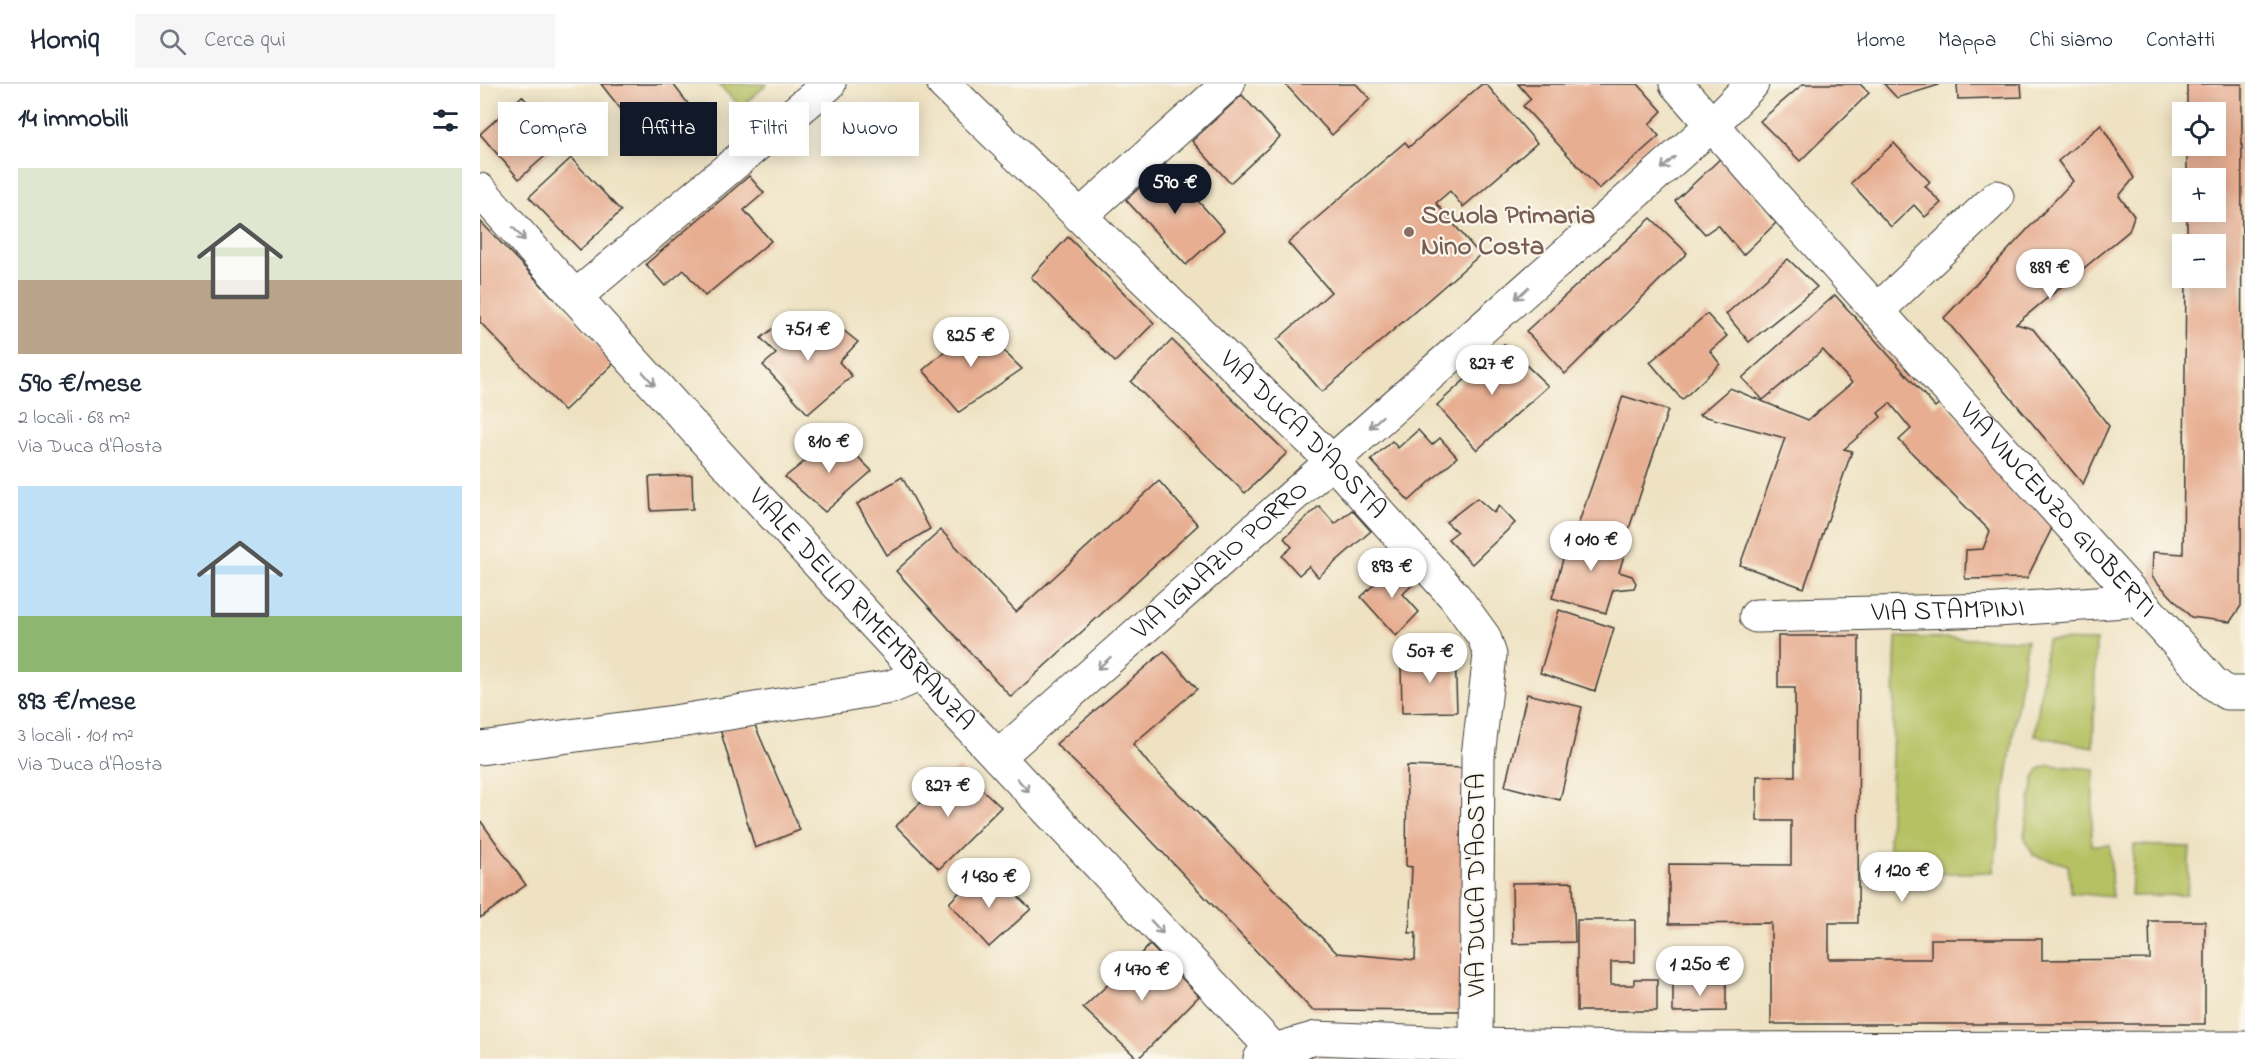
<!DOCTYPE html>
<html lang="it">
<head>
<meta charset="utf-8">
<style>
	body { margin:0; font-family:"Indie Flower",sans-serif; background:#f6f6f7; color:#1f2937; height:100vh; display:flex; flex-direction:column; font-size:22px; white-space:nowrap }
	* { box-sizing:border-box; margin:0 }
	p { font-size:20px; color:#747a83 }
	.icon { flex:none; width:33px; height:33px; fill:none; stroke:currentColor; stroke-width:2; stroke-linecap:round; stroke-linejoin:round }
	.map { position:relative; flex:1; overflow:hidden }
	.sheet { display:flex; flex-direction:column; background:#fff; width:480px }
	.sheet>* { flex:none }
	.banner { position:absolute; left:18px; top:18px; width:570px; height:54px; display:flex; gap:12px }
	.fabs { position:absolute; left:1692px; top:18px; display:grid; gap:12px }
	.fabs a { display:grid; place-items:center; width:54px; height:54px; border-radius:0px; background:#fff; box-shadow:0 3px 15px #0003; font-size:30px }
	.price { position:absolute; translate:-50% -51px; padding:0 14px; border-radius:21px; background:#fff; color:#222; font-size:20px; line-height:39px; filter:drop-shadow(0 2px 3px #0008) }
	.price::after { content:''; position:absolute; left:50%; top:36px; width:18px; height:14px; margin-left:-9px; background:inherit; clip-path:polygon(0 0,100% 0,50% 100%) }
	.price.current { background:#111827; color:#fff }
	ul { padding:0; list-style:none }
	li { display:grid; align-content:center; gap:12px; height:318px; padding:0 18px }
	li span { display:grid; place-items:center; height:186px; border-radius:0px; color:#555 }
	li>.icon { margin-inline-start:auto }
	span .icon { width:108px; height:108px; fill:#fffc; stroke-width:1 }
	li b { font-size:26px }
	h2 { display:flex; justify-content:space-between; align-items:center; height:72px; padding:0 18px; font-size:26px }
	.tag { padding:0 21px; border-radius:0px; background:#fff; box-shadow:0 3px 15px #0003; font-size:21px; line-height:54px }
	.tag.current { background:#111827; color:#fff }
	header { display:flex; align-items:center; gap:36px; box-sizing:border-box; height:84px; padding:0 30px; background:#fff; border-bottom:2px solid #e0e1e3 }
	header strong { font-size:28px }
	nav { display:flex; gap:33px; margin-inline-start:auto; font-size:21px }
	.search { width:420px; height:54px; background:#f6f6f7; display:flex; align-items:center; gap:15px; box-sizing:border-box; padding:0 21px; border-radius:0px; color:#747a83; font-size:22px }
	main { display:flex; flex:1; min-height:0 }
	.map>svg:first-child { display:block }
</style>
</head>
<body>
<header>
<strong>Homiq</strong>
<div class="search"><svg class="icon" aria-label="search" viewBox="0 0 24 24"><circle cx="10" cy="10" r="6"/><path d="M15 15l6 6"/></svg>Cerca qui</div>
<nav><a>Home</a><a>Mappa</a><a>Chi siamo</a><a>Contatti</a></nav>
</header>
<main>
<section class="sheet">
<h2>14 immobili<svg class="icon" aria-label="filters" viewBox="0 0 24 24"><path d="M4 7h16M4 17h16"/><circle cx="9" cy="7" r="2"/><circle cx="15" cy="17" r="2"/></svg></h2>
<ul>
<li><span style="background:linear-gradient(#dfe7d0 60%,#b9a48a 0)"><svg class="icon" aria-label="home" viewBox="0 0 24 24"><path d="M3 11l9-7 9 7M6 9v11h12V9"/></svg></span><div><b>590 €/mese</b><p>2 locali · 68 m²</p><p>Via Duca d'Aosta</p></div></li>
<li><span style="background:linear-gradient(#bfe0f5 70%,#8fb573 0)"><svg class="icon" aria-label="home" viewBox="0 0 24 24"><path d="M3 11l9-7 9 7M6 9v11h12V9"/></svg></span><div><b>893 €/mese</b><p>3 locali · 101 m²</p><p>Via Duca d'Aosta</p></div></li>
</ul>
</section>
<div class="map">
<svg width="1765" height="975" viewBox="0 0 1765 975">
	<rect width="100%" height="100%" fill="#fbf7ec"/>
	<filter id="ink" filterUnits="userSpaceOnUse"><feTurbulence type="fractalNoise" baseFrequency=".0167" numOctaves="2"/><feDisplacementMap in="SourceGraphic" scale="12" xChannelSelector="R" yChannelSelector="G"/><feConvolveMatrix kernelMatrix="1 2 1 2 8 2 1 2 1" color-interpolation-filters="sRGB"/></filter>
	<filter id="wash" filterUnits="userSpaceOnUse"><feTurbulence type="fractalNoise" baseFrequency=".008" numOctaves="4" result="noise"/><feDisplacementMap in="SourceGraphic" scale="24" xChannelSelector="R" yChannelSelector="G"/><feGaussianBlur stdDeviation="1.35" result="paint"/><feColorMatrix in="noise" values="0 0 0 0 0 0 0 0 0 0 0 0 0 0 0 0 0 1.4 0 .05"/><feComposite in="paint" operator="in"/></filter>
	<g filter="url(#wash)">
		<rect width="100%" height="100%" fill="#eee2c2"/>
		<g fill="#b6c163" stroke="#696e40" stroke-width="1.5">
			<polygon points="238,0 287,0 261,23"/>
			<polygon points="1416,553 1547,556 1513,788 1408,791"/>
			<polygon points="1567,556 1616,557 1613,663 1555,652"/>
			<polygon points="1569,681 1614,685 1611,761 1630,761 1632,813 1591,809 1588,781 1553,771 1544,752 1554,695 1559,685"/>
			<polygon points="1654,761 1710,763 1707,811 1651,812"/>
		</g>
		<g id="blocks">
			<g fill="#e7ae92">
				<polygon points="121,0 193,0 209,21 165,56"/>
				<polygon points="805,0 876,0 890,15 852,51"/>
				<polygon points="1002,0 1006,0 1057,59 983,123 970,107 956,119 1000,171 842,308 797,256 851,208 808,159 925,58 929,63"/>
				<polygon points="1038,0 1158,0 1182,27 1169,40 1179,52 1119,105 1043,22 1051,15"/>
				<polygon points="1323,0 1380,0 1389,9 1320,77 1280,37"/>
				<polygon points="1404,0 1459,0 1459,1 1417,14"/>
				<polygon points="1477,0 1541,0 1542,13 1478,15"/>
				<polygon points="1707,0 1762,0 1761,522 1750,538 1711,533 1672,493 1673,468 1703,470 1706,194 1736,194 1736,160 1707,160 1707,128 1736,128 1736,94 1707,94 1707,62 1736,62 1736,28 1707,28"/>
				<polygon points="762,11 800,53 750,99 712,57"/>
				<polygon points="42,12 82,57 39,95 0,50"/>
				<polygon points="1621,41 1654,94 1639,112 1654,132 1649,147 1536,240 1553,245 1629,342 1603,400 1464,234 1593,97 1578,77"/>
				<polygon points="1414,59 1450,98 1445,102 1461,119 1445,133 1434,121 1411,143 1371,99"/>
				<polygon points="1242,73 1296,139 1263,171 1238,141 1225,150 1195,117"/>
				<polygon points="91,74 141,127 100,166 49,113"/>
				<polygon points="685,80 744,146 706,181 646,116"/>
				<polygon points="269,92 284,109 264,126 291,157 225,212 204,186 185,202 166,180"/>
				<polygon points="1171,134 1207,169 1085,290 1046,247"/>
				<polygon points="0,137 135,278 84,327 0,238"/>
				<polygon points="588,153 674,239 635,278 551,193"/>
				<polygon points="1308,175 1337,203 1269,258 1246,230"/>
				<polygon points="1355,211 1455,323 1462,317 1574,440 1547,494 1485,495 1486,466 1503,465 1510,447 1419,356 1431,345 1410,319 1398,329 1401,333 1364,365 1372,367 1324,504 1260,481 1305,354 1219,331 1250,304 1328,336 1372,299 1343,266 1283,316 1262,294"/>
				<polygon points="1227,230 1247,252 1230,267 1240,280 1202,316 1170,278"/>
				<polygon points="305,235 322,250 333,240 347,253 359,243 378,258 359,278 372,292 328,330 283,281 296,270 281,254"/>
				<polygon points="496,240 542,285 479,328 443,286"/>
				<polygon points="692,256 807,369 765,409 651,298"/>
				<polygon points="1024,260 1068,302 997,366 957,321"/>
				<polygon points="1143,312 1188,326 1145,457 1098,441"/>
				<polygon points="938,346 952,361 960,354 977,373 929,417 891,376 912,357 918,364"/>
				<polygon points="357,352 392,387 345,428 305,393"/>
				<polygon points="212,391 213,425 171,427 169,393"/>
				<polygon points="422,393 450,445 407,471 377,420"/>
				<polygon points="679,397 718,441 531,613 416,487 461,446 536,528"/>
				<polygon points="997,414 1014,429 1019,422 1035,439 992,480 968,455 977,448 966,438"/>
				<polygon points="839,422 855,440 872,426 891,447 838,493 829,482 819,491 802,472 812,463 804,454"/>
				<polygon points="1091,447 1147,462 1139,488 1152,492 1156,499 1154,504 1133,506 1126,529 1072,514"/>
				<polygon points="916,479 935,498 923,510 939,528 916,552 881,513"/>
				<polygon points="1079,526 1134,544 1115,607 1060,589"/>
				<polygon points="1298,552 1379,552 1378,839 1349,839 1349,875 1451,875 1451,855 1562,855 1562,876 1670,875 1669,837 1725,837 1725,940 1291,940 1291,839 1189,840 1189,780 1311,781 1311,737 1277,737 1277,692 1315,692 1315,604 1298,604"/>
				<polygon points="684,567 717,605 653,660 668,679 857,869 935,876 936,849 929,849 932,783 926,782 927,682 984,684 983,927 832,926 631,714 576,660"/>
				<polygon points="943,567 975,568 977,628 922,629 921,581 941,580"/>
				<polygon points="1047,610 1102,623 1080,716 1025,702"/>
				<polygon points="274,639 320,746 275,764 240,645"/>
				<polygon points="478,683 521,723 459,785 416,742"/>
				<polygon points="0,736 46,801 0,834"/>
				<polygon points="498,789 520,809 528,803 551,825 509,863 469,819"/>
				<polygon points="1093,798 1095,858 1033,860 1032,799"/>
				<polygon points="1097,836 1155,836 1155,878 1131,878 1131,901 1154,901 1154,895 1177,895 1177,927 1097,927"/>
				<polygon points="670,861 719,912 658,975 603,924"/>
				<polygon points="1246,899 1246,927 1193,928 1193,900"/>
			</g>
		</g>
	</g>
	<g filter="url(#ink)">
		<use href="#blocks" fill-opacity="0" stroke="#3c3a35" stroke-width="1.5"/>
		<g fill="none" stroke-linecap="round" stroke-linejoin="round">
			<g stroke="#3c3a35" stroke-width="35">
				<g id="minor">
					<path id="s1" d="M464,0L852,377L975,513L1004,553L1010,571L998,672L996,961"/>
					<path id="s2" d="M1196,0C1372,202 1554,399 1733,599L1747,609H1765"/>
					<path id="s3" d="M0,106C259,398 526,683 794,966"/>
					<polyline points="600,132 748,0"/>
					<polyline points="95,213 349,0"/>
					<polyline points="1397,227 1517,113"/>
					<path id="s4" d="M1276,532L1517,526L1659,516"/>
					<polyline points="0,664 194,638 411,603 441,590"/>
					<path id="s5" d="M518,673L1232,41L1272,0"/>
					<polyline points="780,975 794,966 836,954 996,961 1205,965 1765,964"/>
				</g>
			</g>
			<use href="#minor" stroke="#fff" stroke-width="33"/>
		</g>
		<defs><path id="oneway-shaft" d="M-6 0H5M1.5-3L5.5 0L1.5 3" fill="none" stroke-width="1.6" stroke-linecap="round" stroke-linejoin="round" transform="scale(1.5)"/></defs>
		<g stroke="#999">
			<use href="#oneway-shaft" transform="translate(1188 79) rotate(138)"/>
			<use href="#oneway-shaft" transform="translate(39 150) rotate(48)"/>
			<use href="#oneway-shaft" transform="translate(1042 209) rotate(138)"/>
			<use href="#oneway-shaft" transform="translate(169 295) rotate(48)"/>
			<use href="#oneway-shaft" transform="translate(896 338) rotate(138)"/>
			<use href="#oneway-shaft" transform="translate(624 579) rotate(138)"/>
			<use href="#oneway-shaft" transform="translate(543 701) rotate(47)"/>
			<use href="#oneway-shaft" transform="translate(677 843) rotate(47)"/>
		</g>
	</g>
	<circle fill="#8d6e63" stroke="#fbf7ec" stroke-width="2" cx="929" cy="148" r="6"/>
	<g text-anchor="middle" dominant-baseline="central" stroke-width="4.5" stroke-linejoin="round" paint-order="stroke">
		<g font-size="27" font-weight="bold" fill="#785e54" stroke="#fbf7ec" text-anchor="start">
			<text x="941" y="132">Scuola Primaria<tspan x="941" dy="31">Nino Costa</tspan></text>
		</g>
		<g font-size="27" fill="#1c1c1c" stroke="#fbf7ec">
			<text stroke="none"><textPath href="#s1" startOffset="502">VIA DUCA D'AOSTA</textPath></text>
			<text stroke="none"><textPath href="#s2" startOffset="572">VIA VINCENZO GIOBERTI</textPath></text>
			<text stroke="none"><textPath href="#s5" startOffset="297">VIA IGNAZIO PORRO</textPath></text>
			<text stroke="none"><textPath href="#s3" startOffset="567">VIALE DELLA RIMEMBRANZA</textPath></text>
			<text stroke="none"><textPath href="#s4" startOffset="192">VIA STAMPINI</textPath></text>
			<text transform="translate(997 801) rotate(-90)">VIA DUCA D'AOSTA</text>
		</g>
	</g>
</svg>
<div class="fabs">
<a><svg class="icon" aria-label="locate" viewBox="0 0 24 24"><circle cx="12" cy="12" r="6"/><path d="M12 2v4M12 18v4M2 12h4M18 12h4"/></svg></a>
<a>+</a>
<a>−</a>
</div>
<b class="price current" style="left:695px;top:131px">590 €</b>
<b class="price" style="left:1570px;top:216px">889 €</b>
<b class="price" style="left:328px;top:278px">751 €</b>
<b class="price" style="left:491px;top:284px">825 €</b>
<b class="price" style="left:1012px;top:312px">827 €</b>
<b class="price" style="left:349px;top:390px">810 €</b>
<b class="price" style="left:1111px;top:488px">1 010 €</b>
<b class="price" style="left:912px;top:515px">893 €</b>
<b class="price" style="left:950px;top:600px">507 €</b>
<b class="price" style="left:468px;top:734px">827 €</b>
<b class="price" style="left:1422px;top:819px">1 120 €</b>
<b class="price" style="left:509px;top:825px">1 430 €</b>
<b class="price" style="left:1220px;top:913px">1 250 €</b>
<b class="price" style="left:662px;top:918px">1 470 €</b>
<div class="banner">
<a class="tag">Compra</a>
<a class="tag current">Affitta</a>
<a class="tag">Filtri</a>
<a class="tag">Nuovo</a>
</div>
</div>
</main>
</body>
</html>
